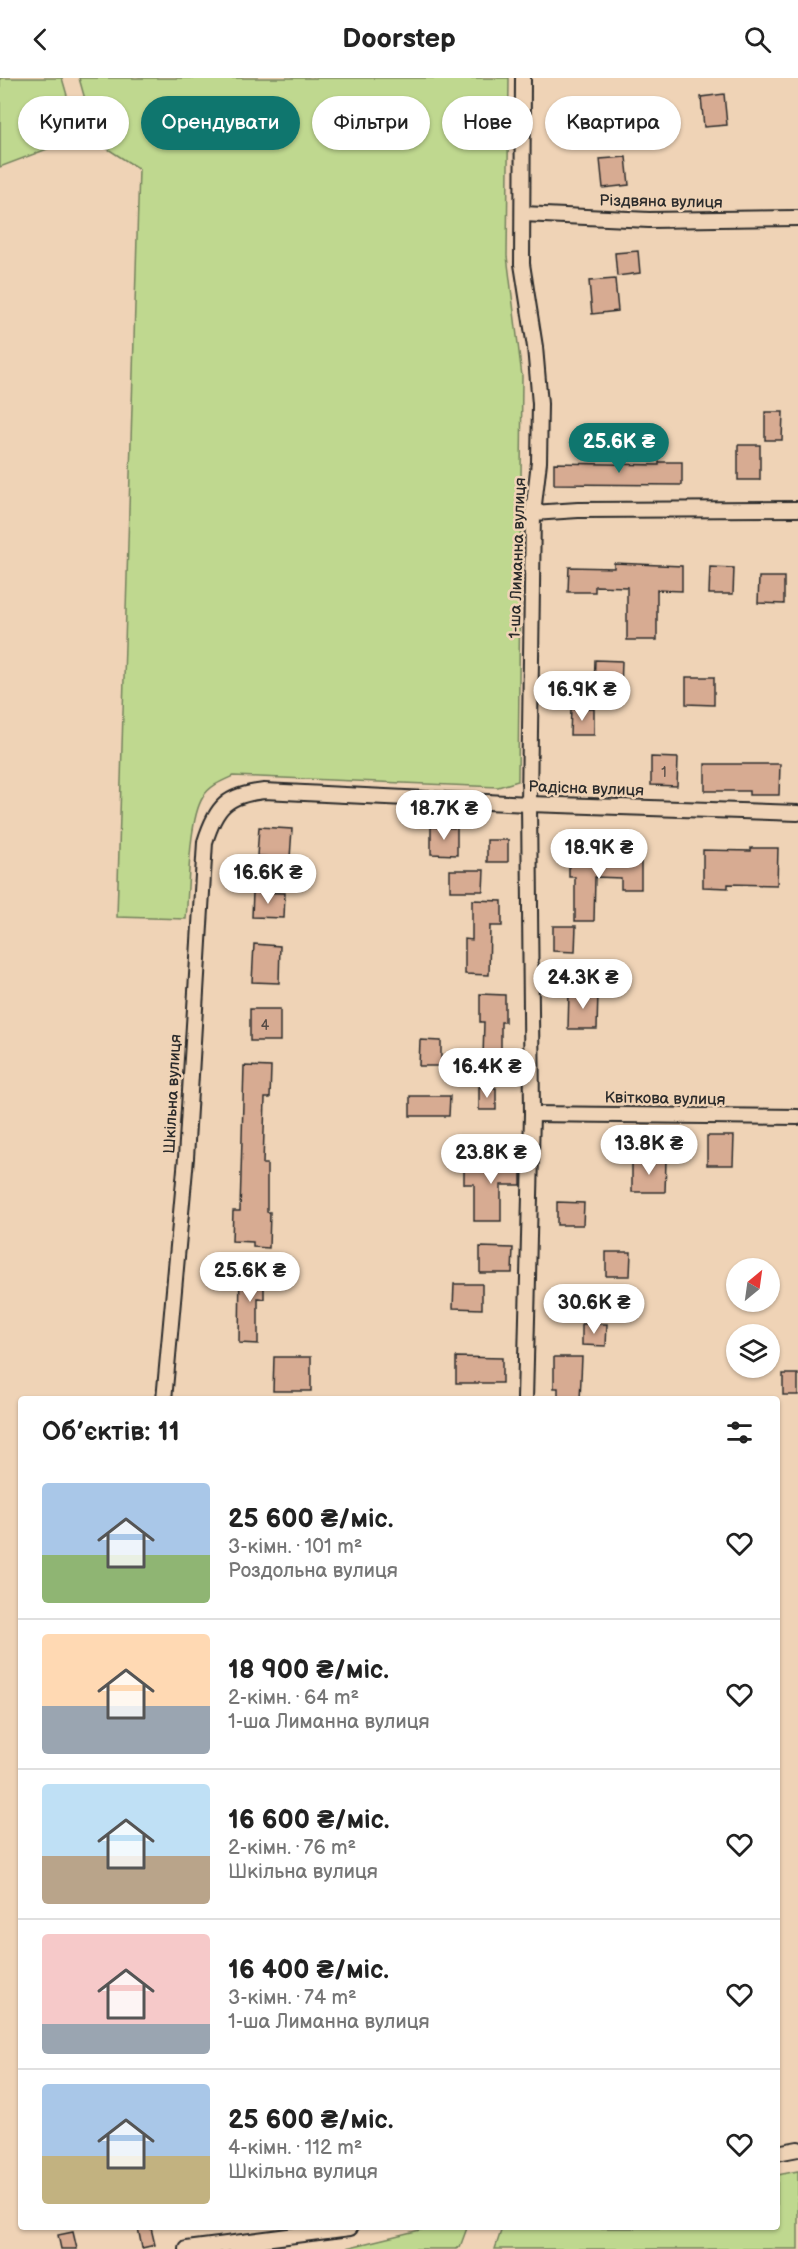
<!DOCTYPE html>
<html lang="uk">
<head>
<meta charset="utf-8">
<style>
	body { margin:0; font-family:"Balsamiq Sans",sans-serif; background:#f2f2f2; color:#222; height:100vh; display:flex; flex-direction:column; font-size:22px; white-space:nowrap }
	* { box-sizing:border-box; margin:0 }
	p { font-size:20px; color:#767676 }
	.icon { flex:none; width:33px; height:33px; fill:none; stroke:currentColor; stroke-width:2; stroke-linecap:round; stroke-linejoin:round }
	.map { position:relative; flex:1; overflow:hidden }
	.sheet { position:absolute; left:18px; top:1318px; width:762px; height:834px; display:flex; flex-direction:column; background:#fff; border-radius:6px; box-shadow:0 2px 4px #0004 }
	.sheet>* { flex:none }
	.top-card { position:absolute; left:18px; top:18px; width:762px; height:54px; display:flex; gap:12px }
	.needle { width:39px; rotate:29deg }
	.controls { position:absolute; left:726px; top:1180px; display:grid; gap:12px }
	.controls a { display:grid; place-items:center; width:54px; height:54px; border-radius:50%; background:#fff; box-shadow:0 2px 4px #0004; font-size:30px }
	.price { position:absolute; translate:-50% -51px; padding:0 14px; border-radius:21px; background:#fff; color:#222; font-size:20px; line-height:39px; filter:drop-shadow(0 2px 3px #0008) }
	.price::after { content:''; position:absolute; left:50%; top:36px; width:18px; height:14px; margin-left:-9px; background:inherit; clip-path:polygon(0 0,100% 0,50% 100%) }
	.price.selected { background:#0f766e; color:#fff }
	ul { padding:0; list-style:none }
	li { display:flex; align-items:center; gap:18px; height:150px; padding:0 24px }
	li+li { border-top:2px solid #e0e0e0 }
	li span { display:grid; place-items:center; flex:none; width:168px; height:120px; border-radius:6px; color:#555 }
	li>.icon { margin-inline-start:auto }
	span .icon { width:72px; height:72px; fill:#fffc; stroke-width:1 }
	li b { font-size:26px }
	h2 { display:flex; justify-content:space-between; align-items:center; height:72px; padding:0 24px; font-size:26px }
	.tag { padding:0 21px; border-radius:27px; background:#fff; box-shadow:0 2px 4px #0004; font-size:21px; line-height:54px }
	.tag.selected { background:#0f766e; color:#fff }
	header { display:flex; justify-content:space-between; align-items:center; height:78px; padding:0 24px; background:#fff; font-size:27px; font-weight:600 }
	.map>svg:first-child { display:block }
</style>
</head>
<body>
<header><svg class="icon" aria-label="back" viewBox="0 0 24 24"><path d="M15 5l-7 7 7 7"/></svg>Doorstep<svg class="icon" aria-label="search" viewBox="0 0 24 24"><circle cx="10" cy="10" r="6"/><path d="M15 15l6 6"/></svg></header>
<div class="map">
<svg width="798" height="2171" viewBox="0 0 798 2171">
	<rect width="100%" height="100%" fill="#efd3b6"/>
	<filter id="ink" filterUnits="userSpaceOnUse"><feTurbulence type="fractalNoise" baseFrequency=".0167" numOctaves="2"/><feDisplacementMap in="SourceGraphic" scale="12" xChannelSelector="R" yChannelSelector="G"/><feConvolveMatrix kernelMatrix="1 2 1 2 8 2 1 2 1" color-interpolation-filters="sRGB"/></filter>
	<g filter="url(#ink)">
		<g fill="#bfd88f" stroke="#75825d" stroke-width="1.5">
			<polygon points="0,0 62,0 79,59 0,89"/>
			<path d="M79,0H509L507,178L522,298L518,703L498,709L233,698C222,703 209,708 203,719C188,743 189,810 186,841L117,839L139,91L97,64Z"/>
			<polygon points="798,2093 798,2171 495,2171 502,2150 777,2150 777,2097"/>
			<polygon points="428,2150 467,2150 460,2169 456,2171 342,2171"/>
		</g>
		<g fill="#d7ab92" stroke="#2b2b2b" stroke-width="1.5">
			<polygon points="724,16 727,47 704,49 701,19"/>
			<polygon points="626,79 629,107 603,110 600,81"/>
			<polygon points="638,173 640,195 617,198 615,175"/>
			<polygon points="615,201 618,233 592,236 589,203"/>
			<polygon points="765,334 783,334 782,362 765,362"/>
			<rect x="738" y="367" width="22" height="35"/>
			<polygon points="659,384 682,384 682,407 554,406 554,385 659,387"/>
			<polygon points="614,485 682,488 682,513 657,512 657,562 627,562 627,509 595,508 595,514 568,514 569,489 614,490"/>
			<polygon points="710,489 734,490 733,516 709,516"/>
			<polygon points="759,499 784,499 784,526 758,525"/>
			<polygon points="595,582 622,583 621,612 594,612"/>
			<polygon points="686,599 714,599 714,627 686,626"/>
			<polygon points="571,631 594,631 594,657 570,657"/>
			<polygon points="651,679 678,680 677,708 651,707"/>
			<polygon points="705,686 780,686 779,717 749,717 749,713 705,713"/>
			<polygon points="259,749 292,751 290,780 257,778"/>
			<polygon points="431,749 457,750 457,777 431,776"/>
			<rect x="487" y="762" width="21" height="22"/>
			<polygon points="751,770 778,770 777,807 728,806 728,810 703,809 703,772 751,773"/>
			<polygon points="569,778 598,778 597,782 641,783 641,811 621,811 621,800 595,799 594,843 575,843 575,799 569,799"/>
			<polygon points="450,792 484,792 483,813 450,813"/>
			<polygon points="253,814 285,815 284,840 252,839"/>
			<polygon points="472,822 502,823 502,848 490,848 489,897 465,896 465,861 472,862"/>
			<polygon points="553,848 576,848 575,874 553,873"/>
			<polygon points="254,866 280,868 279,905 252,904"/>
			<polygon points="569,913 598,914 597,951 568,951"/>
			<polygon points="480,916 505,917 505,944 501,944 501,980 483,980 484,944 480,944"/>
			<rect x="250" y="931" width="30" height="32"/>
			<polygon points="420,962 441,963 441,988 419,988"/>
			<polygon points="244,988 271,989 270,1020 265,1020 263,1086 267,1086 267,1134 270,1134 269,1170 253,1169 253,1164 232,1163 233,1133 240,1133"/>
			<polygon points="479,1009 496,1010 496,1032 479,1032"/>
			<polygon points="410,1018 450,1018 449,1038 410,1038"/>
			<polygon points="707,1058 734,1058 733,1087 707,1087"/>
			<polygon points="632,1082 666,1082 665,1114 632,1114"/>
			<polygon points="464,1083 521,1083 521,1107 501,1107 501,1143 474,1143 474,1106 464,1106"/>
			<polygon points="557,1124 584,1125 583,1147 557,1147"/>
			<polygon points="480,1169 513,1170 512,1195 480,1195"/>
			<polygon points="606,1174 631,1174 630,1198 606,1198"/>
			<polygon points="240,1189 264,1189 264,1221 258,1220 258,1266 239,1265"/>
			<polygon points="454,1206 482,1206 482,1231 453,1230"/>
			<polygon points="582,1246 607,1246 606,1268 582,1267"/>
			<polygon points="274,1279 311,1279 311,1313 273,1313"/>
			<polygon points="456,1279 502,1280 502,1305 456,1305"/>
			<polygon points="554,1279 582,1279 580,1322 558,1322 558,1310 554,1310"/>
			<rect x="783" y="1296" width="15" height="21"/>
			<polygon points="138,2150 151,2150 155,2167 142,2170"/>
			<polygon points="73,2154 77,2171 61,2171 58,2157"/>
		</g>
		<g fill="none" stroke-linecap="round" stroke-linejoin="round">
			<g stroke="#2b2b2b" stroke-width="18">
				<g id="street">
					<polyline points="523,0 522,186 535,269 540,326 539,384 533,435 529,726 532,1036 525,1322"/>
					<polyline points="523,136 649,142 798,140"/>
					<polyline points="533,435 578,432 798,431"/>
					<polyline points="532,1036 798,1039"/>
					<path d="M164,1322L186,1080L205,764C216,728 227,717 264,713L529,726L798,735"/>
					<polyline points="777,2075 798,2071"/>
					<polyline points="187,2171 350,2150"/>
				</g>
			</g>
			<use href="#street" stroke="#efd3b6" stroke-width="14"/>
		</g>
	</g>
	<g text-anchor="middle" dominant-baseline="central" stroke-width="5" stroke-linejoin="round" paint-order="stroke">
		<g font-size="14" fill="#564b45">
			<text x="664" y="694">1</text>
			<text x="265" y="947">4</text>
		</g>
		<g font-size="16" fill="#2b2b2b" stroke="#efd3b6">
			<text transform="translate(661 124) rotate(1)">Різдвяна вулиця</text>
			<text transform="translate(518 480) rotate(-88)">1-ша Лиманна вулиця</text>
			<text transform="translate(586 711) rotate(2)">Радісна вулиця</text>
			<text transform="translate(173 1016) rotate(-87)">Шкільна вулиця</text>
			<text transform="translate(665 1021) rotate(1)">Квіткова вулиця</text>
		</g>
	</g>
</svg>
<div class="controls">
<a><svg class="needle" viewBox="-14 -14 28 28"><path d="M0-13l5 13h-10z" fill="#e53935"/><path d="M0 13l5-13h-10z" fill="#767676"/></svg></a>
<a><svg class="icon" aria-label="layers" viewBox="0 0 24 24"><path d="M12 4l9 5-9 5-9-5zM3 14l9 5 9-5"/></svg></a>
</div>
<b class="price selected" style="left:619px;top:396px">25.6K ₴</b>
<b class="price" style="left:582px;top:644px">16.9K ₴</b>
<b class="price" style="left:444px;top:763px">18.7K ₴</b>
<b class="price" style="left:599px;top:802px">18.9K ₴</b>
<b class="price" style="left:268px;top:827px">16.6K ₴</b>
<b class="price" style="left:583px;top:932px">24.3K ₴</b>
<b class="price" style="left:487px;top:1021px">16.4K ₴</b>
<b class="price" style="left:649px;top:1098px">13.8K ₴</b>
<b class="price" style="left:491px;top:1107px">23.8K ₴</b>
<b class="price" style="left:250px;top:1225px">25.6K ₴</b>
<b class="price" style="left:594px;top:1257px">30.6K ₴</b>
<div class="top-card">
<a class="tag">Купити</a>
<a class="tag selected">Орендувати</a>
<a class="tag">Фільтри</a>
<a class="tag">Нове</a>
<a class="tag">Квартира</a>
</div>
<section class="sheet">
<h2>Об’єктів: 11<svg class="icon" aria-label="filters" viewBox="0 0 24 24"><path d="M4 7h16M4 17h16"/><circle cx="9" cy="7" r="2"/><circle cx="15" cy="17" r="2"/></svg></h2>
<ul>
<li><span style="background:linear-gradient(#a9c7e8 60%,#8fb573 0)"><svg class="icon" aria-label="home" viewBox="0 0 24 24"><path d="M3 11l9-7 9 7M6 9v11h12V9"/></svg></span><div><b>25 600 ₴/міс.</b><p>3-кімн. · 101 m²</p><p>Роздольна вулиця</p></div><svg class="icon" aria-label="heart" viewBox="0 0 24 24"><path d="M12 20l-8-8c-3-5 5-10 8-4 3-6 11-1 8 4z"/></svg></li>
<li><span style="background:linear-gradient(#ffd9b3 60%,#9aa5b1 0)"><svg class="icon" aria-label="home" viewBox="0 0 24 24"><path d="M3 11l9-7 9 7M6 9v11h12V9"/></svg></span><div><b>18 900 ₴/міс.</b><p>2-кімн. · 64 m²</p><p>1-ша Лиманна вулиця</p></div><svg class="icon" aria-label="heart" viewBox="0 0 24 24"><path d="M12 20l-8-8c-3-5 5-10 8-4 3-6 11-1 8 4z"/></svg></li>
<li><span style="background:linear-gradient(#bfe0f5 60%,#b9a48a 0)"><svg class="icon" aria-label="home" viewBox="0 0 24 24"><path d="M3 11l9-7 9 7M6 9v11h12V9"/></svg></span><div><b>16 600 ₴/міс.</b><p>2-кімн. · 76 m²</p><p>Шкільна вулиця</p></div><svg class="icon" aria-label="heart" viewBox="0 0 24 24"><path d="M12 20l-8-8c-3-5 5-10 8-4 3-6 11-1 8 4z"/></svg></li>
<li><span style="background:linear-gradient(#f6c9c9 75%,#9aa5b1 0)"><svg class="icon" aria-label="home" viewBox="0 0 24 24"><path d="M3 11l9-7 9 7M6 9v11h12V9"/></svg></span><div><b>16 400 ₴/міс.</b><p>3-кімн. · 74 m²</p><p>1-ша Лиманна вулиця</p></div><svg class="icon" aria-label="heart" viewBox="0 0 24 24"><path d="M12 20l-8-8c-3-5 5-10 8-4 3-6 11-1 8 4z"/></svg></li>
<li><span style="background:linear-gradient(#a9c7e8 60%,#c2b280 0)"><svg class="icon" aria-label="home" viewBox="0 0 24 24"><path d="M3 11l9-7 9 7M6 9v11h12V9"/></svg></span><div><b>25 600 ₴/міс.</b><p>4-кімн. · 112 m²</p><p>Шкільна вулиця</p></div><svg class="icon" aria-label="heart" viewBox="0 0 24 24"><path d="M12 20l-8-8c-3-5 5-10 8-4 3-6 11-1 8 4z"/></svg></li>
</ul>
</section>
</div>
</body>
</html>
